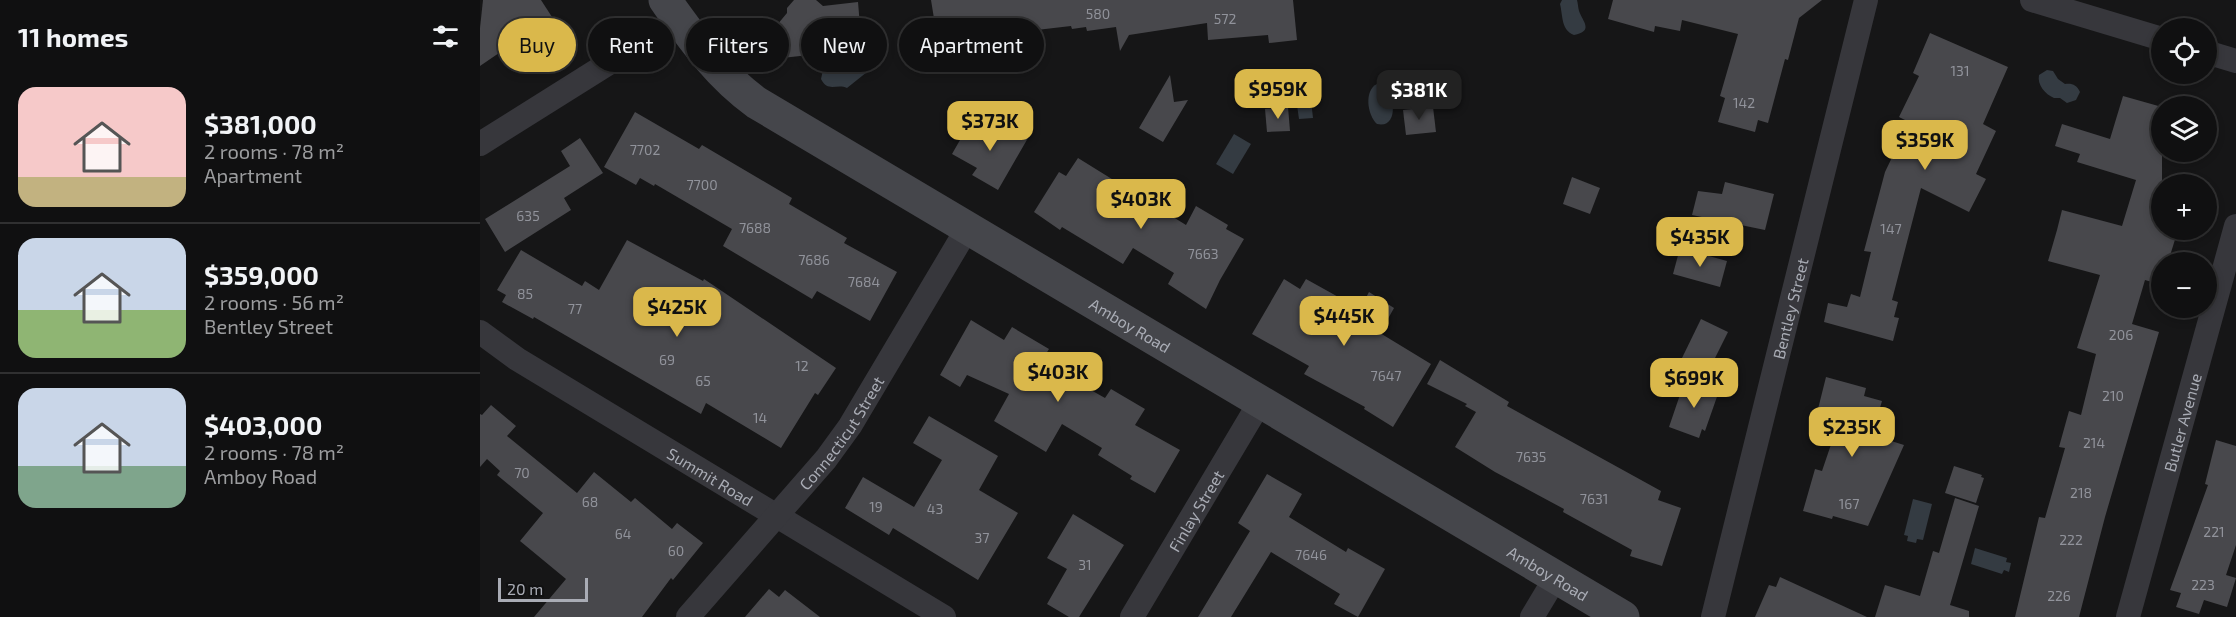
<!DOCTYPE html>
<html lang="en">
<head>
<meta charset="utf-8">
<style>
	body { margin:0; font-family:"Exo 2",sans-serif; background:#1e1e1f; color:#f1f3f6; height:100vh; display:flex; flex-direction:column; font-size:22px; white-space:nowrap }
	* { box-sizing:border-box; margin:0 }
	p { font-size:20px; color:#9c9d9f }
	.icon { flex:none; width:33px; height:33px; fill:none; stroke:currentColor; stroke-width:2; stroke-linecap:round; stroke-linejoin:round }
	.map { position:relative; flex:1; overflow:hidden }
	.sheet { display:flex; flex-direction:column; background:#101011; width:480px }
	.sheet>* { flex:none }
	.top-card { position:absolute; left:18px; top:18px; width:570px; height:54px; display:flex; gap:12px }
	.controls { position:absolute; left:1671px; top:18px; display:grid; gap:12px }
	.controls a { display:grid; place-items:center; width:66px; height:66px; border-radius:50%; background:#101011; box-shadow:0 3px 9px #0003,0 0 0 2px #303031; font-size:30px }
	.scale { position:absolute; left:18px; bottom:15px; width:90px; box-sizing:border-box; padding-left:6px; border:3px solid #a9acb5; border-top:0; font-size:16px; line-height:21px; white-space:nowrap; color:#a9acb5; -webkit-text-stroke:4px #111112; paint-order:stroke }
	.price { position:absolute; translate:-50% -51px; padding:0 14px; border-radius:12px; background:#dab84b; color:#111; font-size:20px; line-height:39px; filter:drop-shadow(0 2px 3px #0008) }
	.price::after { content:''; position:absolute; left:50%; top:36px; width:18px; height:14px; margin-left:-9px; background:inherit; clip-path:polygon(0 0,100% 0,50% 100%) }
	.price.active { background:#222; color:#fff }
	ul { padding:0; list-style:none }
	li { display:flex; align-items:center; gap:18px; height:150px; padding:0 18px }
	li+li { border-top:2px solid #303031 }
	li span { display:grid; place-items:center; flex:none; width:168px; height:120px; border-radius:18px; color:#555 }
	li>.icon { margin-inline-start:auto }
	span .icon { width:72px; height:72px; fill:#fffc; stroke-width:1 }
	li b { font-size:26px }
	h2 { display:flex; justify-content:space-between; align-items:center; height:72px; padding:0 18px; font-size:26px }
	.pill { padding:0 21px; border-radius:27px; background:#101011; box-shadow:0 3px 9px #0003,0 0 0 2px #303031; font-size:21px; line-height:54px }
	.pill.active { background:#dab84b; color:#111 }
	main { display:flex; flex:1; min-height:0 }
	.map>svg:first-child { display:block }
</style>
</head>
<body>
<main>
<section class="sheet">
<h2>11 homes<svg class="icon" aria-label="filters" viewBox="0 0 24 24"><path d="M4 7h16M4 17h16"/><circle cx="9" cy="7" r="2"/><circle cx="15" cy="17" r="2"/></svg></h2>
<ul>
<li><span style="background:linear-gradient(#f6c9c9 75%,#c2b280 0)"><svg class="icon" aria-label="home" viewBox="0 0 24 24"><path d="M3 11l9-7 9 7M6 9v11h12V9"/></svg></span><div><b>$381,000</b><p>2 rooms · 78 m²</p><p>Apartment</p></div></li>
<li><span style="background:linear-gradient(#c9d6e8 60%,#8fb573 0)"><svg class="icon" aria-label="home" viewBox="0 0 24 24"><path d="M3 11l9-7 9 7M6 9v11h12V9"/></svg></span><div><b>$359,000</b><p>2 rooms · 56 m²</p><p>Bentley Street</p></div></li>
<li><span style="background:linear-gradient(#c9d6e8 65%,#7fa58c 0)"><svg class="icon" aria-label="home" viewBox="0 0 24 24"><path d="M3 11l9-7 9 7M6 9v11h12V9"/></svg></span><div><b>$403,000</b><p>2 rooms · 78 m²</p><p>Amboy Road</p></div></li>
</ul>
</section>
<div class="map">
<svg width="1756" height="617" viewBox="0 0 1756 617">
	<rect width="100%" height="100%" fill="#161617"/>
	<g fill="#343b42">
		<path d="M1082,0H1097C1098,4 1098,7 1099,11C1103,22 1114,31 1094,35C1081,30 1083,16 1080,4Z"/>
		<path d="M366,63L377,67L381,64L387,72L367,88C357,83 348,93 341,79L343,70C349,65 358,67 366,63Z"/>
		<path d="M1567,70L1573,71L1578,79L1585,84C1592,83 1597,85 1600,92L1596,100L1587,103L1580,98H1574C1565,94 1557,85 1559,75Z"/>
		<polygon points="829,82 833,118 819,119 816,98 811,95 811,89 814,84"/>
		<path d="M897,84L904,85C915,94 919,129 897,124C887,115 884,90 897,84Z"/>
		<polygon points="754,134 771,144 753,174 736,164"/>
		<polygon points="1433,499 1452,504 1443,540 1437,539 1436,543 1427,541 1428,536 1424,535"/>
		<polygon points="1495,548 1527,558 1526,562 1531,563 1529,572 1524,570 1522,574 1491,564"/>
	</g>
	<g fill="#48484c">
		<polygon points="3,0 61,0 72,17 0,66 0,28"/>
		<polygon points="314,0 336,0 343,6 378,2 382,50 376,58 330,63 329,55 302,58 297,25 307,13 307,8"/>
		<polygon points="451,0 813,0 817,40 789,43 788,35 728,40 727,23 649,35 640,51 636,27 607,31 606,27 592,29 591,26 548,31 548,36 525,39 527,58 470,65 469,62 464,62 461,37 457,37"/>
		<polygon points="1133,0 1342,0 1319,18 1308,60 1305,59 1288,123 1278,120 1275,132 1238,122 1245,98 1240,96 1258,34 1202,20 1200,31 1175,26 1174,32 1128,19"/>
		<polygon points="1450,33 1528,67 1503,124 1516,131 1496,174 1506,179 1489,212 1441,188 1412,300 1418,302 1414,317 1419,318 1413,341 1344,322 1348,303 1367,307 1371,294 1380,297 1391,252 1384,251 1405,172 1429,122 1419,117 1439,76 1433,73"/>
		<polygon points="690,75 694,102 708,100 683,142 659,128"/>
		<polygon points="1643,96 1682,107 1682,230 1698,230 1688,262 1682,262 1682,285 1665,280 1652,324 1679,332 1625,517 1599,617 1535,617 1559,517 1565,518 1585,448 1579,447 1589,411 1601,415 1616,354 1597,348 1620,275 1568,261 1577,230 1582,210 1642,226 1656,180 1597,162 1600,154 1575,146 1582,124 1630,139"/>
		<polygon points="808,107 810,131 787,132 785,109"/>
		<polygon points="953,107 956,132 926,135 923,110"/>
		<polygon points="155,112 219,149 222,145 312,198 309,204 367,238 364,243 417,272 390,321 337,291 332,299 243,246 252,229 175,184 174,186 160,178 156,185 124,167"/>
		<polygon points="492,119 518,133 523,124 548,138 518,190 492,175 497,168 472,154"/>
		<polygon points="100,138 123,173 84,198 91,210 25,252 5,219 90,166 81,151"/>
		<polygon points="598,158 706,225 716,206 748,225 746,229 764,239 740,280 726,309 688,284 694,273 653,248 643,264 582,227 580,230 554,212 579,172 586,176"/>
		<polygon points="1092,177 1120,188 1110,214 1083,204"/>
		<polygon points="1245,182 1294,194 1285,230 1212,215 1218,191 1242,194"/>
		<polygon points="147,240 223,281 224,279 356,368 338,395 335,393 301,448 226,403 221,414 54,317 53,319 22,302 26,295 17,290 41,250 102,286 105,281 119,290"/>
		<polygon points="1200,248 1247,261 1240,287 1193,274"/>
		<polygon points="804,279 820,289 826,279 880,309 889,292 914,308 900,333 951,364 913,427 884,409 885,407 824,374 829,366 772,334"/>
		<polygon points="1221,319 1248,332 1228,372 1202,358"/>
		<polygon points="491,320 524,340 532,327 569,349 561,362 625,398 631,389 665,409 655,425 700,450 675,493 650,479 652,476 618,455 622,448 582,424 566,452 514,421 529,394 487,375 480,387 460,375"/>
		<polygon points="960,360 1029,402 1027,406 1181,491 1178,500 1201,508 1182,566 1150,556 1152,550 1083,512 1084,509 1015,472 975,447 996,412 985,406 987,404 947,384"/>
		<polygon points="1346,377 1386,388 1384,396 1402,401 1392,435 1424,445 1388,526 1353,516 1352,519 1323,511 1335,469 1342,471 1361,415 1338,409"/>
		<polygon points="1205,380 1239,391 1225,431 1222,429 1219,438 1189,427"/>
		<polygon points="11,405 36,426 27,436 97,493 114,472 151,502 155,498 192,529 197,523 223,543 193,580 191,578 162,617 54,617 86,579 40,541 63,513 17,475 20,471 7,459 0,467 0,414 2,415"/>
		<polygon points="449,416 518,456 499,490 538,513 498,580 413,528 409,535 365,508 383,477 434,507 462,460 433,443"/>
		<polygon points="1736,440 1756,446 1756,545 1746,575 1756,578 1747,607 1724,600 1719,614 1696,607 1701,593 1690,590 1728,485 1725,484"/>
		<polygon points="1474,466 1502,475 1501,477 1504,478 1496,503 1465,493"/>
		<polygon points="787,474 822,494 809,517 866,552 868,548 905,569 878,617 854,604 860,594 791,552 751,617 718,617 770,531 758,523"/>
		<polygon points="1475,498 1499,506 1470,605 1489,611 1489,617 1395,617 1405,585 1440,596 1453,551 1459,553"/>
		<polygon points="593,514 644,545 599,617 589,617 567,604 587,569 567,558"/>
		<polygon points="1300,577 1387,617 1275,617 1289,585 1296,587"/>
		<polygon points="289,589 299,597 305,590 340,617 265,617"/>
	</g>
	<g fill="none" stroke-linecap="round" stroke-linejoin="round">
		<g stroke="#37373c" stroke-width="24">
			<polyline points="1552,0 1682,39"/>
			<polyline points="1726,52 1756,61"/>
			<polyline points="0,144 199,19"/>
			<path id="s1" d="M0,332L37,359L464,617"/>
			<path id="s2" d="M208,617L346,459L370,426L487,229"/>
			<path id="s3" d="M652,617L780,402"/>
			<polyline points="1052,617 1076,577"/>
			<path id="s4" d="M1233,617L1386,0"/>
			<path id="s5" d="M1648,617L1756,226"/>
		</g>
		<path stroke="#45464b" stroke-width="33" id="s6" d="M185,0C213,39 238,75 277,103L1143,617"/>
	</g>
	<g text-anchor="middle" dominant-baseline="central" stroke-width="4.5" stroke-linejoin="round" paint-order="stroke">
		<g font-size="14" fill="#91939b">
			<text x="618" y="13">580</text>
			<text x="745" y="18">572</text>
			<text x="1480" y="70">131</text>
			<text x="1264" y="102">142</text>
			<text x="165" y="149">7702</text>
			<text x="222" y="184">7700</text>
			<text x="48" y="215">635</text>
			<text x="275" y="227">7688</text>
			<text x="1411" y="228">147</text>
			<text x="723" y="253">7663</text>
			<text x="334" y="259">7686</text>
			<text x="384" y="281">7684</text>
			<text x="45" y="293">85</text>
			<text x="95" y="308">77</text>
			<text x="1641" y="334">206</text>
			<text x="187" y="359">69</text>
			<text x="322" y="365">12</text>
			<text x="906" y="375">7647</text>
			<text x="223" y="380">65</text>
			<text x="1633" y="395">210</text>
			<text x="280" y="417">14</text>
			<text x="1614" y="442">214</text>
			<text x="1051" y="456">7635</text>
			<text x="42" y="472">70</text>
			<text x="1601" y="492">218</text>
			<text x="1114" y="498">7631</text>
			<text x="110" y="501">68</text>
			<text x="1369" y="503">167</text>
			<text x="396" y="506">19</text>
			<text x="455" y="508">43</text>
			<text x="1734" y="531">221</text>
			<text x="143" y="533">64</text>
			<text x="502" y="537">37</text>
			<text x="1591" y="539">222</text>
			<text x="196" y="550">60</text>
			<text x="831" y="554">7646</text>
			<text x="605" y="564">31</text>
			<text x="1723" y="584">223</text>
			<text x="1579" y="595">226</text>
		</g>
		<g font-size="16" fill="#a9acb5" stroke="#111112">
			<text stroke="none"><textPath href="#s4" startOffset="318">Bentley Street</textPath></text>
			<text stroke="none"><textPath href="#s6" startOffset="573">Amboy Road</textPath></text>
			<text stroke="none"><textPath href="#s5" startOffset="202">Butler Avenue</textPath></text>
			<text stroke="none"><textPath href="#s2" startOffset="240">Connecticut Street</textPath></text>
			<text stroke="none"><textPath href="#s1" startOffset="272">Summit Road</textPath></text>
			<text stroke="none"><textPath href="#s3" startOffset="124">Finlay Street</textPath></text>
			<text stroke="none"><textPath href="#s6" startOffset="1059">Amboy Road</textPath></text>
		</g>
	</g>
</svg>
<div class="controls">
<a><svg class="icon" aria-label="locate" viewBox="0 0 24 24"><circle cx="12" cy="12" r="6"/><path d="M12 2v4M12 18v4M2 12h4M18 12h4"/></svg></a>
<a><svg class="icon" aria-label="layers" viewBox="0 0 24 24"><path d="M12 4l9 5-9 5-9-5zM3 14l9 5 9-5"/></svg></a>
<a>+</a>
<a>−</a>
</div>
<div class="scale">20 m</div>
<b class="price" style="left:798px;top:120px">$959K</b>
<b class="price active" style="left:939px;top:121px">$381K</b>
<b class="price" style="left:510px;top:152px">$373K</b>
<b class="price" style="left:1445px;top:171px">$359K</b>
<b class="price" style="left:661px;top:230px">$403K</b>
<b class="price" style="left:1220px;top:268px">$435K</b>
<b class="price" style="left:197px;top:338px">$425K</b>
<b class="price" style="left:864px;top:347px">$445K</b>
<b class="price" style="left:578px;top:403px">$403K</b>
<b class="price" style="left:1214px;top:409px">$699K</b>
<b class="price" style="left:1372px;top:458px">$235K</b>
<div class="top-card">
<a class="pill active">Buy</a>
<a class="pill">Rent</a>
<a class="pill">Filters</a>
<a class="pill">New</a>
<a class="pill">Apartment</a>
</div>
</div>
</main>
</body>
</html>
